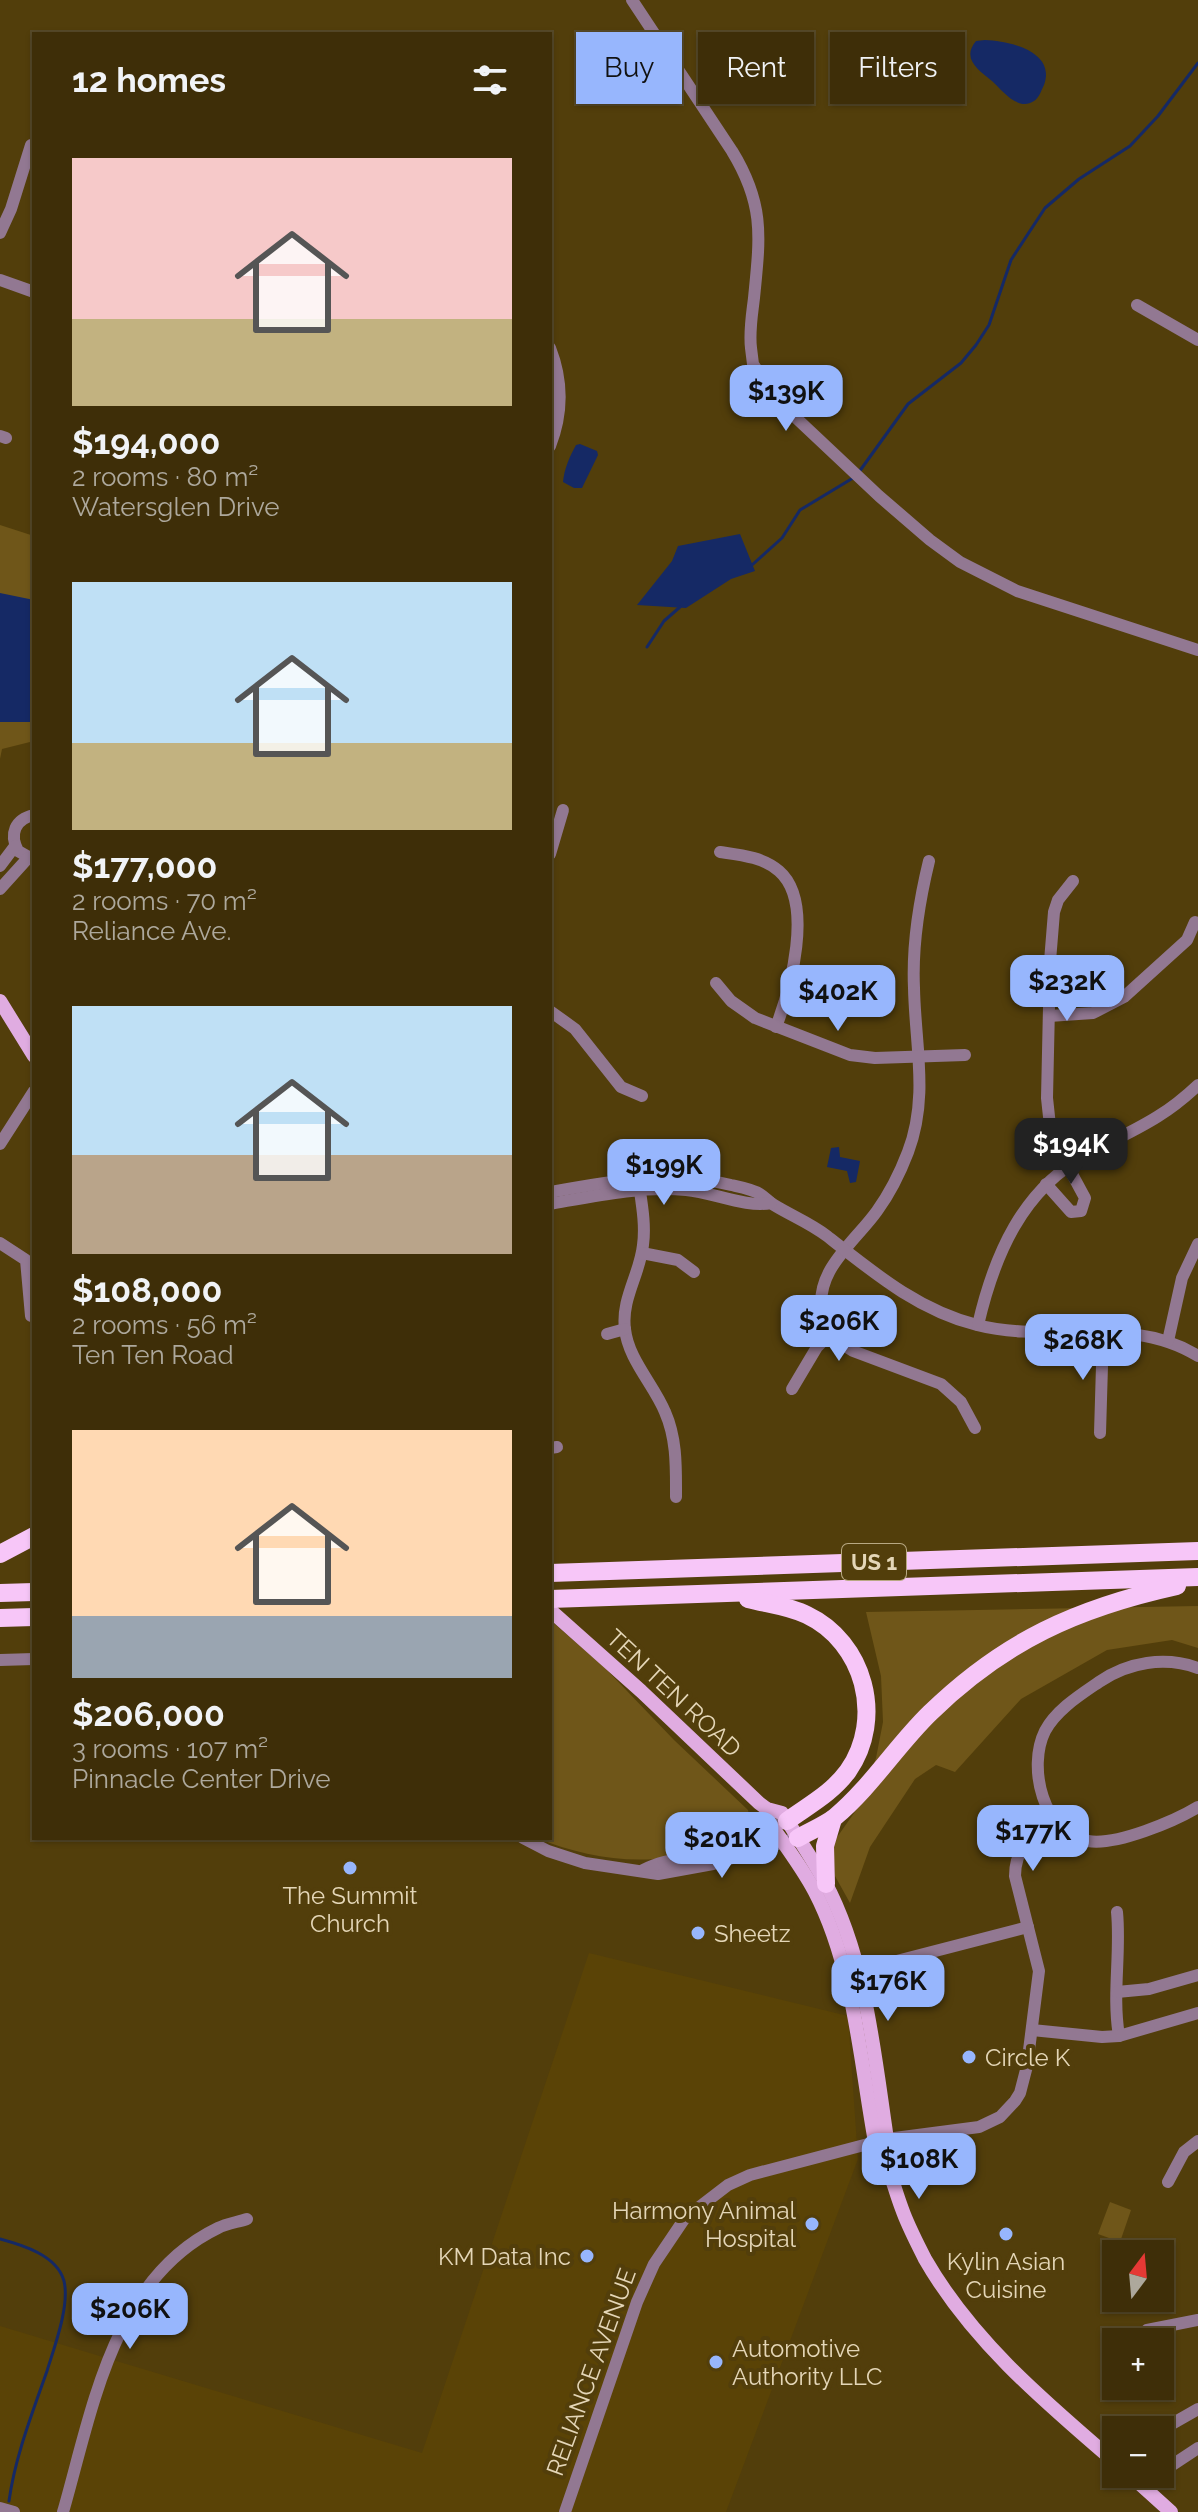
<!DOCTYPE html>
<html lang="en">
<head>
<meta charset="utf-8">
<style>
	body { margin:0; font-family:Raleway,sans-serif; background:#453612; color:#f1f3f6; height:100vh; display:flex; flex-direction:column; font-size:30px; white-space:nowrap }
	* { box-sizing:border-box; margin:0 }
	p { font-size:26px; color:#ada89c }
	.icon { flex:none; width:44px; height:44px; fill:none; stroke:currentColor; stroke-width:2; stroke-linecap:round; stroke-linejoin:round }
	.map { position:relative; flex:1; overflow:hidden }
	.details { position:absolute; left:32px; top:32px; width:520px; height:1808px; display:flex; flex-direction:column; background:#3e2e08; border-radius:0px; box-shadow:0 2px 6px #0004,0 0 0 2px #574a29 }
	.details>* { flex:none }
	.banner { position:absolute; left:576px; top:32px; width:502px; height:72px; display:flex; gap:16px }
	.needle { width:52px; rotate:16deg }
	.fabs { position:absolute; left:1102px; top:2240px; display:grid; gap:16px }
	.fabs a { display:grid; place-items:center; width:72px; height:72px; border-radius:0px; background:#3e2e08; box-shadow:0 2px 6px #0004,0 0 0 2px #574a29; font-size:40px }
	.price { position:absolute; translate:-50% -68px; padding:0 18px; border-radius:16px; background:#97b6fd; color:#111; font-size:26px; line-height:52px; filter:drop-shadow(0 2px 4px #0008) }
	.price::after { content:''; position:absolute; left:50%; top:48px; width:24px; height:18px; margin-left:-12px; background:inherit; clip-path:polygon(0 0,100% 0,50% 100%) }
	.price.current { background:#222; color:#fff }
	ul { padding:0; list-style:none }
	li { display:grid; align-content:center; gap:16px; height:424px; padding:0 40px }
	li span { display:grid; place-items:center; height:248px; border-radius:0px; color:#555 }
	li>.icon { margin-inline-start:auto }
	span .icon { width:144px; height:144px; fill:#fffc; stroke-width:1 }
	li b { font-size:34px }
	h2 { display:flex; justify-content:space-between; align-items:center; height:96px; padding:0 40px; font-size:34px }
	.pill { padding:0 28px; border-radius:0px; background:#3e2e08; box-shadow:0 2px 6px #0004,0 0 0 2px #574a29; font-size:28px; line-height:72px }
	.pill.current { background:#97b6fd; color:#111 }
	.map>svg:first-child { display:block }
</style>
</head>
<body>
<div class="map">
<svg width="1198" height="2512" viewBox="0 0 1198 2512">
	<rect width="100%" height="100%" fill="#523e0b"/>
	<polygon fill="#5a4306" points="589,1953 848,2016 858,2159 726,2512 0,2512 0,2326 422,2453"/>
	<g fill="#6f5619">
		<polygon points="0,525 34,536 34,741 2,749 0,759"/>
		<polygon points="1198,1606 1198,1648 1172,1640 1107,1650 1021,1699 955,1772 936,1765 915,1779 870,1847 850,1903 835,1876 833,1843 859,1806 876,1758 883,1722 881,1676 866,1612"/>
		<path d="M550,1620L604,1667L674,1740L748,1810L751,1823L743,1837L736,1841C710,1847 682,1857 655,1859C615,1862 574,1853 537,1838H550Z"/>
		<polygon points="1110,2202 1131,2210 1120,2242 1098,2234"/>
	</g>
	<g fill="#152965">
		<path d="M985,40C1011,41 1056,52 1044,85C1041,91 1039,98 1034,101C1018,112 1002,90 992,81C979,70 961,59 976,41Z"/>
		<path d="M580,444L597,451L598,455L582,488H574L563,482C564,469 570,456 576,445Z"/>
		<polygon points="740,534 755,571 731,579 686,608 637,605 672,561 678,546"/>
		<polygon points="0,593 34,600 34,713 31,722 0,722"/>
		<polygon points="839,1147 840,1157 860,1161 856,1182 850,1183 847,1171 827,1167 831,1148"/>
	</g>
	<g fill="none" stroke-linecap="round" stroke-linejoin="round">
		<g stroke="#152965" stroke-width="3">
			<polyline points="859,472 908,404 961,363 976,345 989,325 1011,260 1045,208 1079,179 1130,146 1158,116 1198,63"/>
			<polyline points="752,565 782,538 800,510 853,478"/>
			<polyline points="647,647 664,621 680,607"/>
			<path d="M0,2239C22,2245 57,2255 64,2281C70,2306 54,2348 47,2371C32,2414 15,2457 9,2501"/>
		</g>
		<g stroke="#927892" stroke-width="12">
			<path d="M632,0L732,151C765,205 760,237 754,298C752,315 749,331 751,348L753,364L777,400L879,496L930,540L960,562L1017,591L1198,650"/>
			<polyline points="0,233 11,209 31,145"/>
			<polyline points="0,280 34,292"/>
			<polyline points="1137,305 1198,340"/>
			<path d="M550,348C563,381 563,413 550,446"/>
			<polyline points="0,436 6,438"/>
			<path d="M34,815C15,819 9,834 18,851L34,860"/>
			<path d="M720,852C741,855 763,857 779,871C815,902 790,990 776,1027"/>
			<polyline points="550,854 563,810"/>
			<path d="M929,861C919,902 912,945 914,988C915,1044 929,1097 908,1152C900,1173 890,1193 877,1211C855,1242 812,1272 823,1315C828,1334 837,1341 853,1351L941,1384L961,1402L975,1428"/>
			<polyline points="0,866 15,846"/>
			<polyline points="0,889 28,858"/>
			<polyline points="716,983 731,1001 755,1018 850,1055 875,1058 965,1055"/>
			<polyline points="550,1011 575,1029 621,1087 642,1096"/>
			<polyline points="1049,1016 1093,1013 1124,997 1187,940 1195,922"/>
			<polyline points="0,1144 34,1091"/>
			<path d="M638,1178C641,1200 646,1223 643,1245C640,1274 621,1299 625,1329C628,1359 654,1385 665,1412C677,1439 676,1468 676,1497"/>
			<polyline points="1046,1184 1071,1212 1081,1211 1085,1198 1051,1135 1047,1098 1050,961 1054,912 1058,900 1073,881"/>
			<path d="M550,1192C611,1181 670,1170 731,1185C740,1187 752,1189 760,1194C765,1197 769,1202 774,1205C792,1216 810,1223 827,1236C874,1273 918,1310 977,1325C1050,1344 1131,1314 1198,1356"/>
			<path d="M550,1204C595,1196 640,1186 686,1190C712,1192 746,1208 771,1203"/>
			<polyline points="0,1243 26,1260 31,1316"/>
			<polyline points="642,1253 678,1260 694,1272"/>
			<path d="M978,1325C994,1256 1022,1189 1088,1154C1132,1130 1160,1121 1198,1085"/>
			<polyline points="607,1334 625,1329"/>
			<polyline points="1168,1341 1182,1278 1198,1244"/>
			<polyline points="792,1389 817,1347 830,1334"/>
			<polyline points="1100,1433 1103,1332"/>
			<polyline points="550,1448 557,1447"/>
			<polyline points="0,1660 34,1659"/>
			<path d="M1198,1668C1165,1656 1128,1662 1099,1682C1080,1695 1056,1710 1045,1731C1027,1767 1043,1834 1088,1841C1116,1846 1175,1821 1198,1807"/>
			<polyline points="523,1838 548,1851 585,1863 658,1874 713,1864 790,1840"/>
			<path d="M643,1870C664,1859 688,1858 711,1852C738,1845 762,1831 787,1821"/>
			<path d="M1117,1912C1121,1953 1112,1994 1119,2036"/>
			<polyline points="858,1971 1028,1927"/>
			<polyline points="1117,1992 1149,1989 1198,1975"/>
			<polyline points="1032,2030 1102,2037 1119,2036 1198,2013"/>
			<polyline points="1168,2182 1184,2152 1198,2141"/>
			<polyline points="1135,2342 1147,2330 1198,2320"/>
			<polyline points="1160,2445 1170,2425 1198,2409"/>
			<polyline points="1142,2485 1198,2448"/>
			<polyline points="0,2508 14,2512"/>
			<path d="M63,2512C92,2412 112,2279 218,2228C226,2224 238,2222 247,2219"/>
			<path d="M565,2512L637,2302L654,2264L685,2218L728,2185L750,2175L887,2139L979,2127L1000,2117L1015,2101L1020,2093L1027,2066L1039,1971L1015,1876C1015,1849 1031,1833 1054,1820"/>
		</g>
		<g stroke="#e0ace1" stroke-width="14">
			<polyline points="0,1001 34,1056"/>
			<path d="M550,1610L641,1691L759,1803L767,1809L782,1813C797,1836 812,1858 825,1882C866,1959 874,2053 887,2139L885,2156"/>
			<path d="M767,1809L768,1821C784,1844 802,1867 815,1892C854,1967 860,2060 875,2142C889,2162 893,2186 902,2209C908,2226 917,2243 925,2259C972,2341 1045,2402 1116,2463"/>
			<polyline points="1129,2474 1171,2512"/>
		</g>
		<g stroke="#f7c6f8" stroke-width="18">
			<polyline points="0,1554 34,1536"/>
			<polyline points="550,1573 1198,1551"/>
			<polyline points="0,1593 34,1592"/>
			<polyline points="550,1599 1198,1577"/>
			<path d="M748,1599C767,1604 789,1606 807,1615C864,1642 885,1718 848,1771C832,1793 809,1805 787,1821"/>
			<polyline points="0,1618 34,1617"/>
			<path d="M798,1838C810,1831 825,1825 835,1817C871,1787 897,1745 930,1713C1004,1641 1077,1608 1177,1586"/>
			<polyline points="826,1884 825,1846 833,1819"/>
		</g>
	</g>
	<g fill="#97b6fd" stroke="#523e0b" stroke-width="3">
		<circle cx="350" cy="1868" r="8"/>
		<circle cx="698" cy="1933" r="8"/>
		<circle cx="969" cy="2057" r="8"/>
		<circle cx="812" cy="2224" r="8"/>
		<circle cx="1006" cy="2234" r="8"/>
		<circle cx="587" cy="2256" r="8"/>
		<circle cx="716" cy="2362" r="8"/>
	</g>
	<g text-anchor="middle" dominant-baseline="central" stroke-width="8" stroke-linejoin="round" paint-order="stroke">
		<rect fill="#523e0b" stroke="#b8a883" stroke-width="2" x="842" y="1544" width="64" height="36" rx="6"/>
		<g font-size="22" font-weight="bold" fill="#e4d6b7">
			<text x="874" y="1562">US 1</text>
		</g>
		<g font-size="24" fill="#e4d6b7" stroke="#523e0b">
			<text transform="translate(674 1693) rotate(43)">TEN TEN ROAD</text>
			<text transform="translate(591 2372) rotate(-70)">RELIANCE AVENUE</text>
		</g>
		<g font-size="24" fill="#e4d6b7" stroke="#523e0b" text-anchor="start">
			<text x="350" y="1895" text-anchor="middle">The Summit<tspan x="350" dy="28">Church</tspan></text>
			<text x="714" y="1933">Sheetz</text>
			<text x="985" y="2057">Circle K</text>
			<text x="796" y="2210" text-anchor="end">Harmony Animal<tspan x="796" dy="28">Hospital</tspan></text>
			<text x="571" y="2256" text-anchor="end">KM Data Inc</text>
			<text x="1006" y="2261" text-anchor="middle">Kylin Asian<tspan x="1006" dy="28">Cuisine</tspan></text>
			<text x="732" y="2348">Automotive<tspan x="732" dy="28">Authority LLC</tspan></text>
		</g>
	</g>
</svg>
<div class="fabs">
<a><svg class="needle" viewBox="-14 -14 28 28"><path d="M0-13l5 13h-10z" fill="#e53935"/><path d="M0 13l5-13h-10z" fill="#ada89c"/></svg></a>
<a>+</a>
<a>−</a>
</div>
<b class="price" style="left:786px;top:433px">$139K</b>
<b class="price" style="left:1067px;top:1023px">$232K</b>
<b class="price" style="left:838px;top:1033px">$402K</b>
<b class="price current" style="left:1071px;top:1186px">$194K</b>
<b class="price" style="left:664px;top:1207px">$199K</b>
<b class="price" style="left:839px;top:1363px">$206K</b>
<b class="price" style="left:1083px;top:1382px">$268K</b>
<b class="price" style="left:1033px;top:1873px">$177K</b>
<b class="price" style="left:722px;top:1880px">$201K</b>
<b class="price" style="left:888px;top:2023px">$176K</b>
<b class="price" style="left:919px;top:2201px">$108K</b>
<b class="price" style="left:130px;top:2351px">$206K</b>
<div class="banner">
<a class="pill current">Buy</a>
<a class="pill">Rent</a>
<a class="pill">Filters</a>
</div>
<section class="details">
<h2>12 homes<svg class="icon" aria-label="filters" viewBox="0 0 24 24"><path d="M4 7h16M4 17h16"/><circle cx="9" cy="7" r="2"/><circle cx="15" cy="17" r="2"/></svg></h2>
<ul>
<li><span style="background:linear-gradient(#f6c9c9 65%,#c2b280 0)"><svg class="icon" aria-label="home" viewBox="0 0 24 24"><path d="M3 11l9-7 9 7M6 9v11h12V9"/></svg></span><div><b>$194,000</b><p>2 rooms · 80 m²</p><p>Watersglen Drive</p></div></li>
<li><span style="background:linear-gradient(#bfe0f5 65%,#c2b280 0)"><svg class="icon" aria-label="home" viewBox="0 0 24 24"><path d="M3 11l9-7 9 7M6 9v11h12V9"/></svg></span><div><b>$177,000</b><p>2 rooms · 70 m²</p><p>Reliance Ave.</p></div></li>
<li><span style="background:linear-gradient(#bfe0f5 60%,#b9a48a 0)"><svg class="icon" aria-label="home" viewBox="0 0 24 24"><path d="M3 11l9-7 9 7M6 9v11h12V9"/></svg></span><div><b>$108,000</b><p>2 rooms · 56 m²</p><p>Ten Ten Road</p></div></li>
<li><span style="background:linear-gradient(#ffd9b3 75%,#9aa5b1 0)"><svg class="icon" aria-label="home" viewBox="0 0 24 24"><path d="M3 11l9-7 9 7M6 9v11h12V9"/></svg></span><div><b>$206,000</b><p>3 rooms · 107 m²</p><p>Pinnacle Center Drive</p></div></li>
</ul>
</section>
</div>
</body>
</html>
